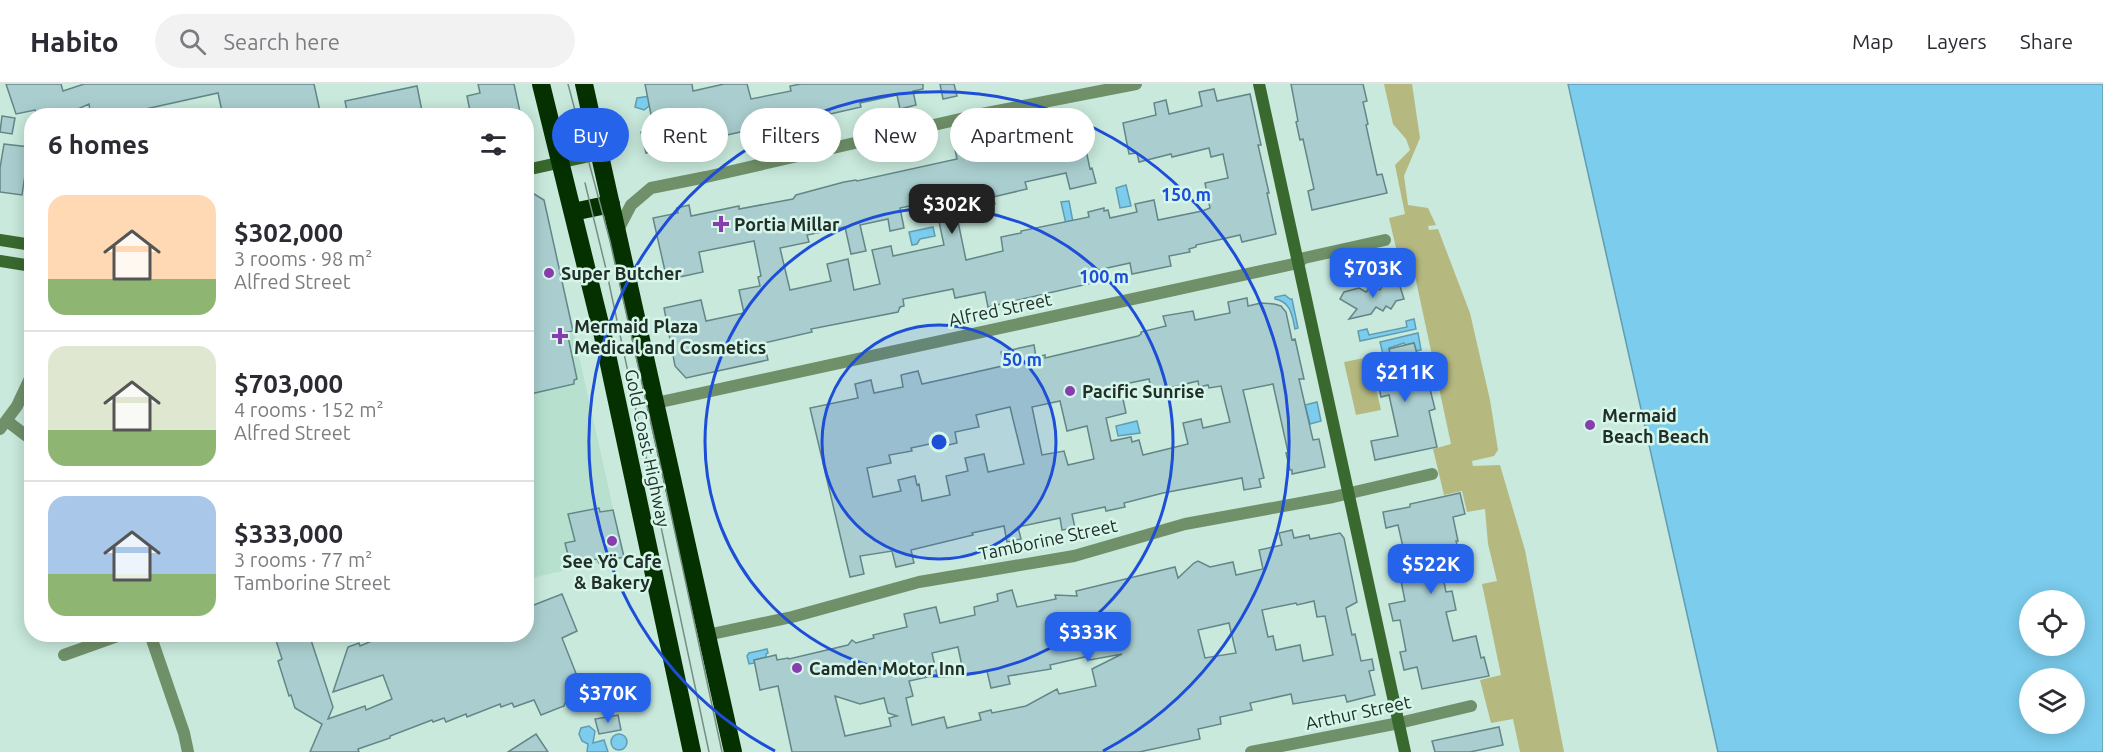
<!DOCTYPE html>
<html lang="en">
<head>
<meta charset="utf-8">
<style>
	body { margin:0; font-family:Ubuntu,sans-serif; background:#f2f2f3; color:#2b2b33; height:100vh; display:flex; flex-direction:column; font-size:22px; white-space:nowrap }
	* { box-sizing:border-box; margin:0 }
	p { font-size:20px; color:#7c7c81 }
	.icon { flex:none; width:33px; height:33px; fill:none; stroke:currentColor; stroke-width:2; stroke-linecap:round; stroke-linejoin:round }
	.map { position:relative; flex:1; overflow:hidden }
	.details { position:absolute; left:24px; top:24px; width:510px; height:534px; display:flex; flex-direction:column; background:#fff; border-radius:24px; box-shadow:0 3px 15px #0003 }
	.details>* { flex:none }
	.hud { position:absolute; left:552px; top:24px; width:570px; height:54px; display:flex; gap:12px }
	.fabs { position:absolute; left:2019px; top:506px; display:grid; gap:12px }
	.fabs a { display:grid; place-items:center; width:66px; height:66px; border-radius:50%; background:#fff; box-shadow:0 3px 15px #0003; font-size:30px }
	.price { position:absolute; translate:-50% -51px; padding:0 14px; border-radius:12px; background:#2563eb; color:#fff; font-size:20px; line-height:39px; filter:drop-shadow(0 2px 3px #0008) }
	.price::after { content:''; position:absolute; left:50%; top:36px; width:18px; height:14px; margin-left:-9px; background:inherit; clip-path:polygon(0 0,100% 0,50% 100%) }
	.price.active { background:#222; color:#fff }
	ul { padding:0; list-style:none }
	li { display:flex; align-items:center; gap:18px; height:150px; padding:0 24px }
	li+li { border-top:2px solid #e1e1e2 }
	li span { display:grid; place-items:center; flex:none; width:168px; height:120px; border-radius:18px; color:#555 }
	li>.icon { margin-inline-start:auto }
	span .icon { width:72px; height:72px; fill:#fffc; stroke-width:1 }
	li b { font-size:26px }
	h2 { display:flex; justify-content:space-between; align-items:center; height:72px; padding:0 24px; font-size:26px }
	.chip { padding:0 21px; border-radius:27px; background:#fff; box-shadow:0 3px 15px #0003; font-size:21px; line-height:54px }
	.chip.active { background:#2563eb; color:#fff }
	header { display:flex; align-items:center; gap:36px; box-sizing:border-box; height:84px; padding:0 30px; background:#fff; border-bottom:2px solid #e1e1e2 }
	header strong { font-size:28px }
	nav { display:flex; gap:33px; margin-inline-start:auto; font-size:21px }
	.search { width:420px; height:54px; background:#f2f2f3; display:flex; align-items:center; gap:15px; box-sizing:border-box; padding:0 21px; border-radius:33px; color:#7c7c81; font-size:22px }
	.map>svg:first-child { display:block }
</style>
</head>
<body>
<header>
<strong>Habito</strong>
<div class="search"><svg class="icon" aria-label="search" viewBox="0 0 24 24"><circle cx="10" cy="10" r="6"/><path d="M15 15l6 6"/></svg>Search here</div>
<nav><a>Map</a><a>Layers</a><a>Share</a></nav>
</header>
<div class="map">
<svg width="2103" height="668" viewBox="0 0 2103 668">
	<rect width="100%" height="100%" fill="#c8e9dc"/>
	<polygon fill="#b7e0cf" points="533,109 544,116 624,473 527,495 526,110"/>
	<g fill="#b5b980">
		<polygon points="1384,0 1412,0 1420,54 1404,92 1408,121 1428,124 1436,141 1428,142 1429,146 1438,145 1470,229 1490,316 1498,366 1494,372 1472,377 1473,382 1500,381 1525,466 1564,668 1520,668 1513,635 1491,639 1480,596 1501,591 1482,500 1497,497 1488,460 1485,425 1467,428 1462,407 1444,411 1433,365 1451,360 1412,178 1400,181 1389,134 1405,130 1395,81 1410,66 1406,55 1393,40"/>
		<polygon points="1369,273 1381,326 1356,331 1344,278"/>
	</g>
	<g fill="#7bcced" stroke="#609db2" stroke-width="1.5" fill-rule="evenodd">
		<path d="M1568,0H2103V668H1718ZM2030,516H2074V561H2030ZM2030,594H2074V639H2030Z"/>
		<polygon points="651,12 649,22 644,26 635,23 637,14"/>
		<polygon points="1126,101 1131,122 1120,124 1116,104"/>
		<polygon points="1069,117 1073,138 1066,140 1061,118"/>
		<polygon points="933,143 935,152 920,155 917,160 912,161 909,148"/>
		<path d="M1285,211L1290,215H1292L1298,244L1295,245C1292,231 1291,218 1275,215V213Z"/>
		<polygon points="1414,235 1416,245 1360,257 1358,247 1367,245 1369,251 1407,243 1406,237"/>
		<polygon points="1418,249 1421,266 1416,267 1414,259 1405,261 1404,259 1389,264 1390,269 1383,270 1380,258"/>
		<polygon points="1317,318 1321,337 1310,340 1305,321"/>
		<polygon points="1137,337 1140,349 1118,352 1116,342"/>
		<polygon points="767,565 768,569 766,570 766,573 754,576 755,579 749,580 747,572 749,569"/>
		<polygon points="589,642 595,647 593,659 604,656 608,668 587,668 588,660 582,657 579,650 581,644"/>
		<circle cx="619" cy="658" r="8"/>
	</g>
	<g fill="#aacecf" stroke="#638687" stroke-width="1.5" fill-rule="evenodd">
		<polygon points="6,0 61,0 63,7 84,0 314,0 321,32 223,32 218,9 114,32 91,32 89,20 62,32 49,32 48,28 37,31 35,26 16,30"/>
		<polygon points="478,0 514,0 520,28 507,32 471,32 467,12 480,9"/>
		<polygon points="645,0 692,0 693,7 724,0 747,0 751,15 791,7 790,2 801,0 923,0 923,5 913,7 916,21 900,25 897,11 860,19 861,23 830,30 829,26 805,31 808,44 780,50 777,41 772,41 646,69 641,48 654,46"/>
		<polygon points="940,0 954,0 957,12 943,15"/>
		<polygon points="1291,0 1363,0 1367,17 1363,18 1368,40 1366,41 1377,91 1382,90 1387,109 1312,126 1308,107 1314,105 1303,55 1300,56 1296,38 1298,37"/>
		<polygon points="417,2 423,32 348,32 345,17"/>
		<path d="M1214,5L1217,17L1250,10L1261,61H1258L1269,109H1267L1276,150L1242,158L1240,151L1196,161V163L1189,165L1190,168L1169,172L1171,182L1132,190L1130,179L1098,186L1101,197L988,223L985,208L955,214L953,205L903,215L904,222L900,223L898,228L811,245L812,248L764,259L768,276L686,294L675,282L664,224L701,216L706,237L744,229L739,206L760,202L758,193L761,192L754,157L699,168L703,188L670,195L669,186L665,187L653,134L678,129L677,124L689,121L691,132L739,122V125L793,115L796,111L844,98L856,96L857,97L957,75L954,61L969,58L972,71L1040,58L1039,54L1051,51L1052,54L1082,47L1090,85L1092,84L1096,99L1070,105L1066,89L1025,98L1027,105L993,113L995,120L956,128L966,176L1003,167L1001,153L1021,149V147L1089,133L1088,128L1104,124V127L1108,126L1110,134L1137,128L1135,120L1154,116L1158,136L1202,127L1210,124L1205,99L1228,94L1223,70L1211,73L1209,64L1172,73L1171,70L1139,78L1137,69L1129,70L1123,39L1156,31L1154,19L1166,16L1169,30L1202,22L1199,8ZM924,119L928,135L938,133L944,161L893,172L891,162L872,166L880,200L854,206L848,175L827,180L831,197L790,206L780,164L809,158L807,151L845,143L851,170L866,167L860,141L888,135L890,147L904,144L900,124Z"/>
		<polygon points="2,32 15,34 12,50 0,48"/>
		<polygon points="4,60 29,63 22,111 0,108 0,84"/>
		<polygon points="526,105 544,116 573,247 567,248 577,295 574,296 574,300 526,311"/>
		<polygon points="1398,196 1404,215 1396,217 1391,225 1386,222 1383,227 1376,223 1371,230 1349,235 1357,225 1340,215 1344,208 1359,204 1366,208 1369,205 1373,207 1375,203 1380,206 1385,197 1388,199"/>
		<path d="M1247,214L1248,222L1261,219L1274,220L1281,222L1286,228L1292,256L1295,255L1304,295H1299L1313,356L1319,355L1325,383L1292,390V386H1290L1286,369L1288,368L1273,300L1243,306L1264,394L1259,395L1261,403L1244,406L1242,394L1163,409L1124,419L1125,423L1106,427L1105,423L1072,430L1075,444L1062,446L1060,434L1018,443L1021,455L1007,458L1004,442L972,449L973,451L911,466L914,479L896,483L892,467L860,472L864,490L850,493L810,324L858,314L855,300L871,296L874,309L903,303L901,291L918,287L922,300L954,293L1002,282L1004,281L1001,268L1034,261L1036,273L1045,271V274L1138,252L1141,250V248L1166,242L1163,232L1193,227L1195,236L1230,229L1228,218ZM1149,295L1152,308L1198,297L1199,303L1208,301L1209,304L1221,302L1230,338L1203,344L1201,335L1183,339L1188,360L1143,371L1139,356L1132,358L1131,353L1111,357L1106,334L1126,329L1120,301ZM1060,317L1067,347L1087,342L1094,375L1068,381L1064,367L1042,371L1032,323ZM1010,323L1024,380L988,388L984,370L965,374L968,387L946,392L950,411L922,417L919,400L917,401L915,392L898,396L901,407L873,413L867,384L891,379L889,371L912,367L911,364L939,358L940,363L957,359L955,348L979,343L976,331Z"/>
		<polygon points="1414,259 1427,306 1430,305 1435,325 1429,327 1437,363 1375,376 1371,357 1398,352 1389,311 1381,313 1373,275 1390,269 1389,265"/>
		<polygon points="1460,409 1465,430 1453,433 1458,457 1456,457 1458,464 1438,468 1446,508 1452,507 1456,526 1446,528 1453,557 1476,552 1481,574 1484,573 1489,592 1422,605 1417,583 1404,586 1400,568 1406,567 1400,536 1393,537 1389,520 1405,517 1398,482 1407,481 1398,441 1386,444 1383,428 1410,423 1410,420"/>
		<polygon points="599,424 600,428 613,426 624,473 599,479 597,475 570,479 565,459 575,457 568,430"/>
		<path d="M1292,446L1294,454L1309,451L1310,455L1340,449L1344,454L1357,518L1346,524L1352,551L1355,550L1361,577L1372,575L1374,586L1369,587L1375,611L1347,618L1345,611L1293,620L1291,610L1250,619L1252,626L1220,633L1221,640L1198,645L1200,655L1139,668H792L778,602L760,606L754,576L776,571L777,576L788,574L789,575L848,561L852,556L856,559L874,554L873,551L907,543L904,530L936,523L940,539L975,531L974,523L998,517L997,510L1012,506L1017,523L1056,515L1055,511L1077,512L1076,507L1175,483L1178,494L1194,479L1198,477L1210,483L1233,478L1236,491L1263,485L1259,466L1282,461L1279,449ZM1314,517L1317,533L1325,532L1333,571L1303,577L1300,561L1276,566L1273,552L1268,553L1262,526L1296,519L1297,521ZM1229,539L1236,569L1205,574L1198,546ZM958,563L964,592L987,587L991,604L1010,600L1008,592L1051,585L1050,581L1089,572L1090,576L1122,570L1092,585L1096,602L1059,610L1057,605L1026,622L992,629L991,626L979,629L981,636L947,644L944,633L912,641L906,614L913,612L909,597L937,591L932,569ZM835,612L860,620L884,614L888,629L897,632L889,634L891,642L845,652Z"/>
		<polygon points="562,510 577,547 562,554 577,592 574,600 579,602 572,617 567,614 564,622 541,631 534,616 514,623 512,619 501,623 500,620 467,633 466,630 446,638 444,634 433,638 432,636 390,652 390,654 358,665 359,668 310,668 322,640 295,624 291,611 289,612 278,577 282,575 274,550 309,550 333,623 328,635 365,622 366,626 392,615 383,591 333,608 348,563 359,559 360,562 388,550 526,550 526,524"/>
		<polygon points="618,631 621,646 599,650 595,635"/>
		<polygon points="1499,643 1503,661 1470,668 1435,668 1432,657"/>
		<polygon points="536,650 548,668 508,668"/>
	</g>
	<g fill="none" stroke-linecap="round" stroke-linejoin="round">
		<g stroke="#709069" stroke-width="12">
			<polyline points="618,146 631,121 651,104 706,93 982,30 1136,0"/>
			<polyline points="656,319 1298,179 1304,174 1385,156"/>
			<polyline points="7,337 32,356"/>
			<polyline points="0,345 17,322 32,290"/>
			<polyline points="150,550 184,649 188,668"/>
			<polyline points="707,551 792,533 919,498 1074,472 1185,440 1333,413 1432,390"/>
			<polyline points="64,571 123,550"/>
			<polyline points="1251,668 1399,639 1471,622"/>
		</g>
		<g stroke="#39692e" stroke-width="12">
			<polyline points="1259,0 1405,668"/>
			<polyline points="526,86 599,70"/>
			<polyline points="0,156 32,161"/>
			<polyline points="0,177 32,182"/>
		</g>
		<g stroke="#053000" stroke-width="18">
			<polyline points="541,0 603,252 692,668"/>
			<polyline points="584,0 733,668"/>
			<polyline points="573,128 611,120"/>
		</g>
		<g stroke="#778e85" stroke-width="1.5">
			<polyline points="568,0 610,157 664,397 722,668"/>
			<polyline points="585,99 606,185 709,668"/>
		</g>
	</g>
	<circle cx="939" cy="358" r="117" fill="#1d4ed8" fill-opacity=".12"/>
	<g fill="none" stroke="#1d4ed8" stroke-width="3">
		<circle cx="939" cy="358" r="117"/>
		<circle cx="939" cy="358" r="234"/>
		<path d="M775 667A350 350 0 1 1 1103 667"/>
	</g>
	<g fill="#883dae" stroke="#d5f6e9" stroke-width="2">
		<path d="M718 131h6v6h6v6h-6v6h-6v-6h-6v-6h6z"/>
		<circle cx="549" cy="189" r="6"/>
		<path d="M557 243h6v6h6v6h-6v6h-6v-6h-6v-6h6z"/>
		<circle cx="1070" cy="307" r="6"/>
		<circle cx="1590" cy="341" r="6"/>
		<circle cx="612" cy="457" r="6"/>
		<circle cx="797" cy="584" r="6"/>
	</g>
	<g text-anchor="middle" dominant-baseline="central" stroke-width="5" stroke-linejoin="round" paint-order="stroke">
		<g font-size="18" font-weight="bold" fill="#222e29" stroke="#d5f6e9" text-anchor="start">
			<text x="734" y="140">Portia Millar</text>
			<text x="561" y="189">Super Butcher</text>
			<text x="574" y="242">Mermaid Plaza<tspan x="574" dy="21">Medical and Cosmetics</tspan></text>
			<text x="1082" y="307">Pacific Sunrise</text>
			<text x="1602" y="331">Mermaid<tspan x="1602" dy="21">Beach Beach</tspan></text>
			<text x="612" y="477" text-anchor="middle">See Yö Cafe<tspan x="612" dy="21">&amp; Bakery</tspan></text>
			<text x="809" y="584">Camden Motor Inn</text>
		</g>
		<g font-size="18" fill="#222e29" stroke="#d5f6e9">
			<text transform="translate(1000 225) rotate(-12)">Alfred Street</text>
			<text transform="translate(648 364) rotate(78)">Gold Coast Highway</text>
			<text transform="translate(1048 455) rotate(-12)">Tamborine Street</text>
			<text transform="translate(1358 628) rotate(-12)">Arthur Street</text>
		</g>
	</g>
	<circle cx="939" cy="358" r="9" fill="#1d4ed8" stroke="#d5f6e9" stroke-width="3"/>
	<g font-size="18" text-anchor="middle" font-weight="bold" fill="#1d4ed8" stroke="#d5f6e9" stroke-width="5" stroke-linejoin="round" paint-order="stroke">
		<text x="1186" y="117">150 m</text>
		<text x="1104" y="199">100 m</text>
		<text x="1022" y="282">50 m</text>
	</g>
</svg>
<div class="fabs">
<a><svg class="icon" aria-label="locate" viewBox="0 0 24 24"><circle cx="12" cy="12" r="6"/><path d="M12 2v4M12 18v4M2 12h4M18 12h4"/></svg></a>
<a><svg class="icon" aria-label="layers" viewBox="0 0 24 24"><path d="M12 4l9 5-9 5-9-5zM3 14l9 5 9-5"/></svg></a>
</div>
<b class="price active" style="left:952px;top:151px">$302K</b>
<b class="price" style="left:1373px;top:215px">$703K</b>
<b class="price" style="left:1405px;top:319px">$211K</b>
<b class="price" style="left:1431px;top:511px">$522K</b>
<b class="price" style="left:1088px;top:579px">$333K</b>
<b class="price" style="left:608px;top:640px">$370K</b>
<div class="hud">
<a class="chip active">Buy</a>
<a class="chip">Rent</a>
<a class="chip">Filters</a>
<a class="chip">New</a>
<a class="chip">Apartment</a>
</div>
<section class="details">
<h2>6 homes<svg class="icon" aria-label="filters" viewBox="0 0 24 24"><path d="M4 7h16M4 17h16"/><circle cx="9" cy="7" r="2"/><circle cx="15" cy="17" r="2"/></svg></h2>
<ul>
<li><span style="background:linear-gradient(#ffd9b3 70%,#8fb573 0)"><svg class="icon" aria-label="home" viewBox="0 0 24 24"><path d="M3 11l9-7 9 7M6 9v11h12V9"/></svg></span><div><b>$302,000</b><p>3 rooms · 98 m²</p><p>Alfred Street</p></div></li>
<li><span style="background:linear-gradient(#dfe7d0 70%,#8fb573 0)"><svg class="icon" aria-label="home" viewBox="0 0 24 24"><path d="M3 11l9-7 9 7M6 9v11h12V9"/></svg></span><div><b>$703,000</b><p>4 rooms · 152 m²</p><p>Alfred Street</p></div></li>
<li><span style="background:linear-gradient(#a9c7e8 65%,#8fb573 0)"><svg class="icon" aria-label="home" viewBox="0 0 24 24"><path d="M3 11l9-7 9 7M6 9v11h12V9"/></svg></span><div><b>$333,000</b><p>3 rooms · 77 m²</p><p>Tamborine Street</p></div></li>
</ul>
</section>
</div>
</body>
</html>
